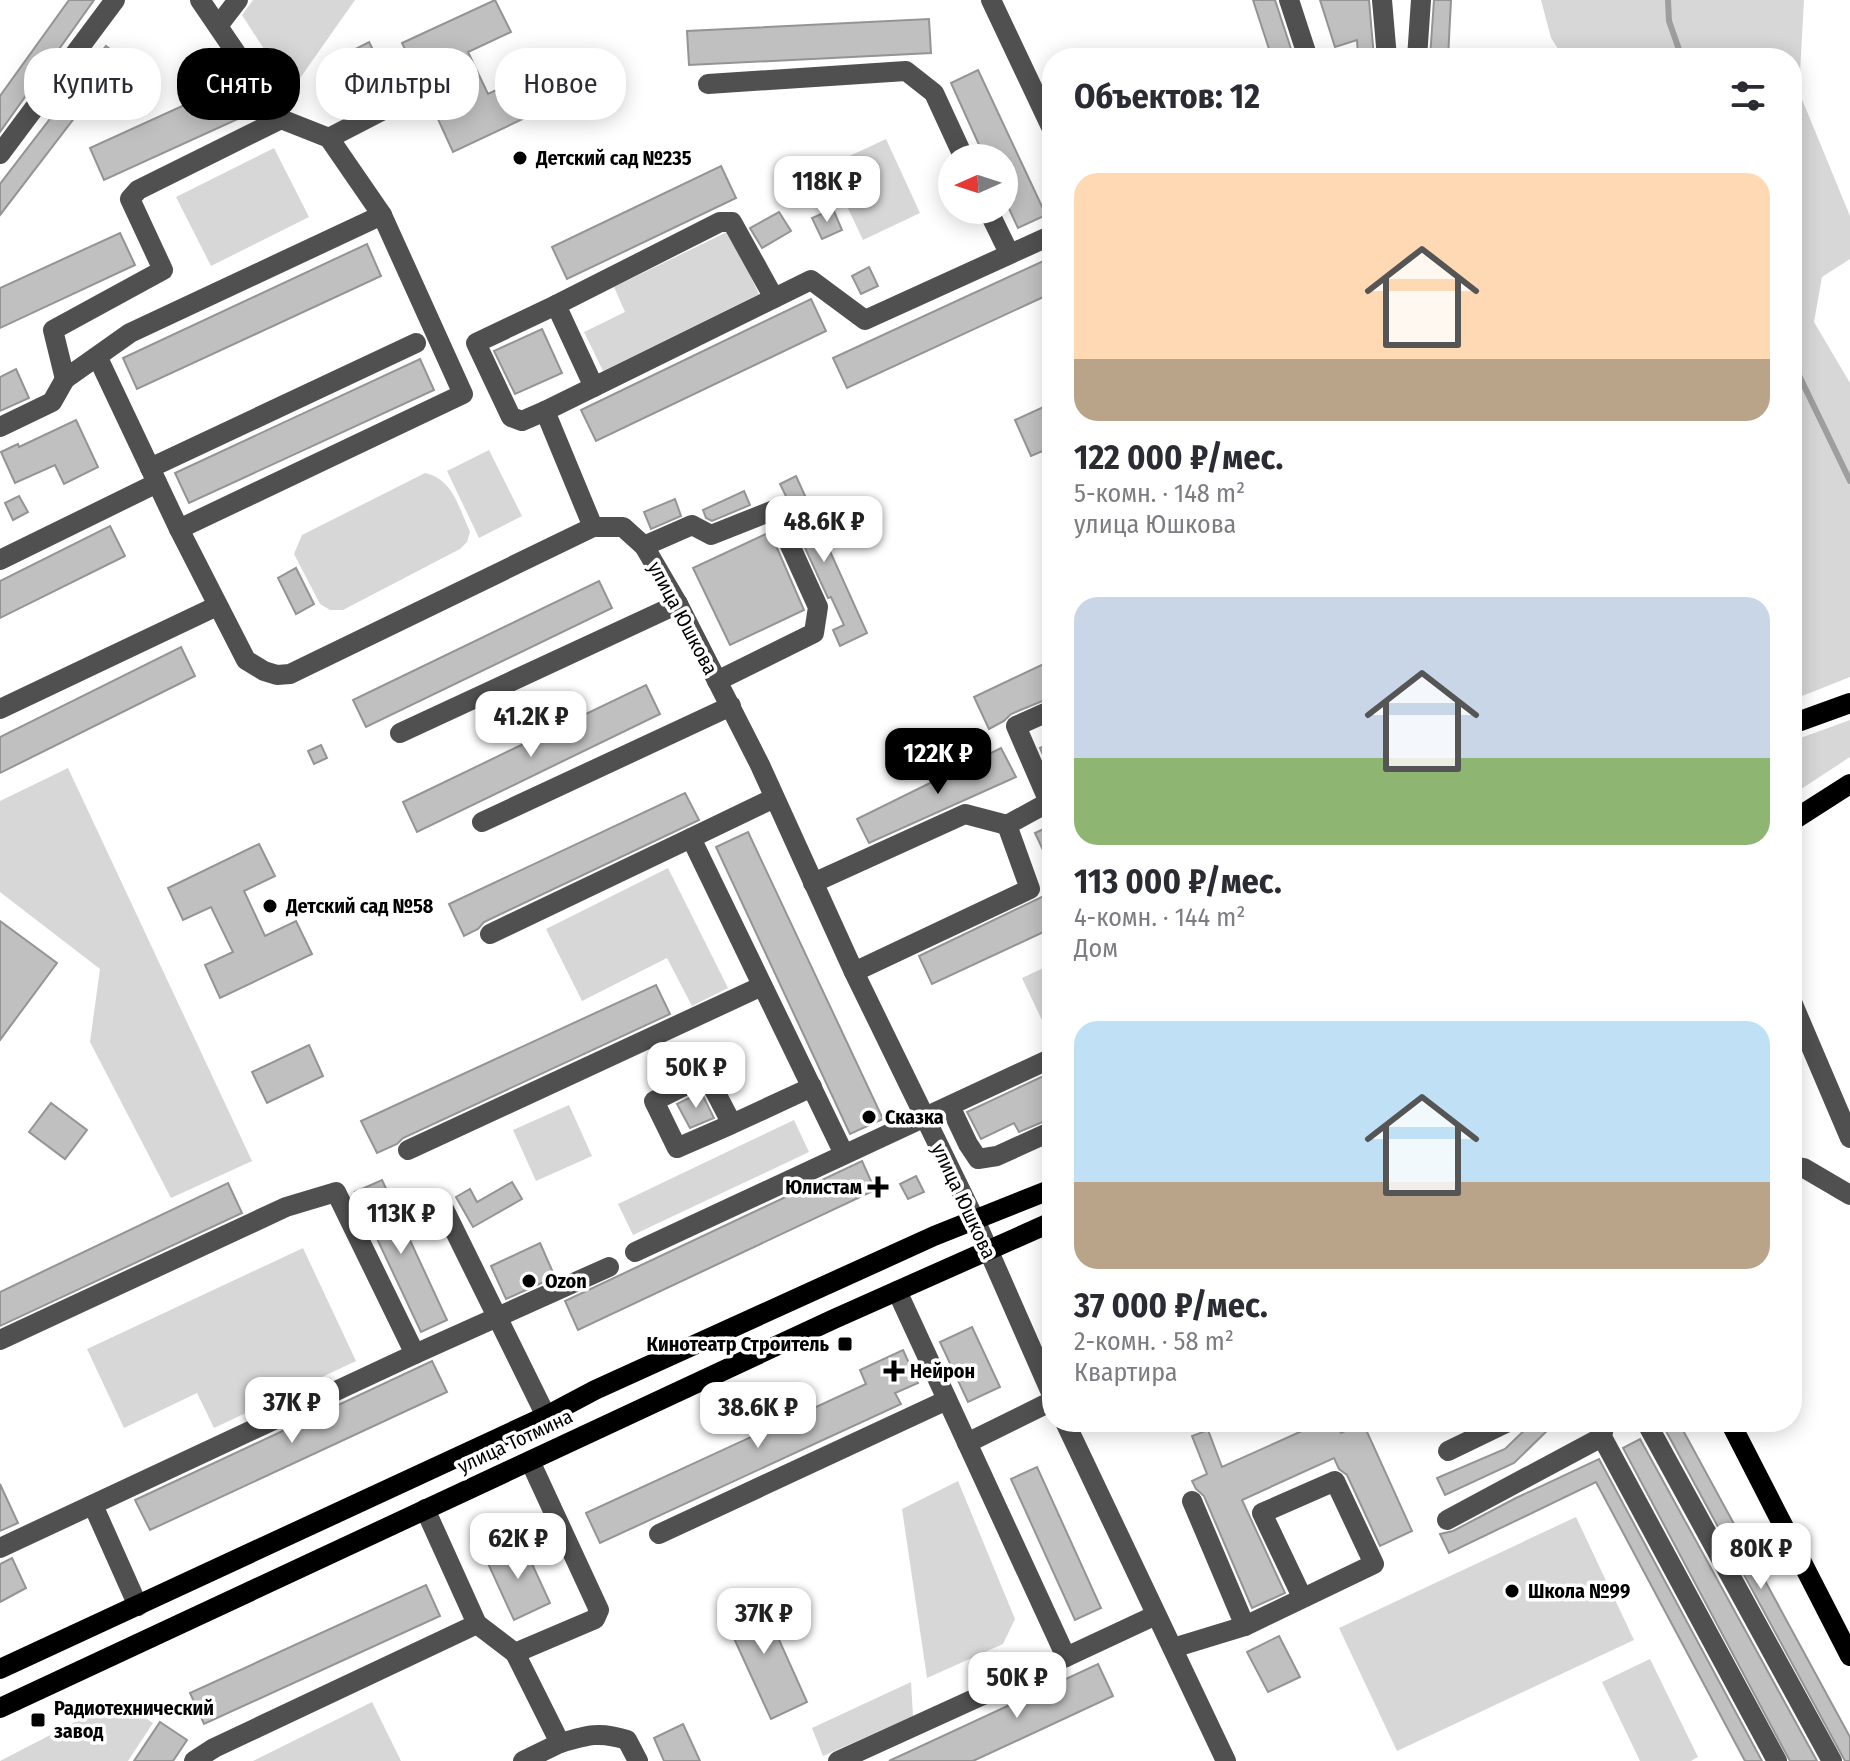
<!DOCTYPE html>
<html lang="ru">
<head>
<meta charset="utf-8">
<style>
	body { margin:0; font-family:"Fira Sans Condensed",sans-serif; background:#f2f2f3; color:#2b2b33; height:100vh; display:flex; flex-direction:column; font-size:30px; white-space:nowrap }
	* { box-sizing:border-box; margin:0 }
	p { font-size:26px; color:#7c7c81 }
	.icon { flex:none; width:44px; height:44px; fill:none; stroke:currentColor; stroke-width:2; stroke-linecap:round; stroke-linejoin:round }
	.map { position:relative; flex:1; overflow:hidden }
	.details { position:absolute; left:1042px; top:48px; width:760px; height:1384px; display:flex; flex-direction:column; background:#fff; border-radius:32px; box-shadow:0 4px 20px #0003 }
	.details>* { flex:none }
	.guide { position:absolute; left:24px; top:48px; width:760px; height:72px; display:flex; gap:16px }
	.needle { width:52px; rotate:267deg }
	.fabs { position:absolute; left:938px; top:144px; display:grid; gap:16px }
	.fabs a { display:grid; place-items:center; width:80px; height:80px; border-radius:50%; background:#fff; box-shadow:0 4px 20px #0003; font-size:40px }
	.price { position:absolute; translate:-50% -68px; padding:0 18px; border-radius:16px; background:#fff; color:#222; font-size:26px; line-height:52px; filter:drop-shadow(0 2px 4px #0008) }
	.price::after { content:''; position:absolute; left:50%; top:48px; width:24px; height:18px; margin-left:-12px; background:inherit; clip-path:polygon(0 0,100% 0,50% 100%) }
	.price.active { background:#000; color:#fff }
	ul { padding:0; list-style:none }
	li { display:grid; align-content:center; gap:16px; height:424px; padding:0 32px }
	li span { display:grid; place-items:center; height:248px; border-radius:24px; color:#555 }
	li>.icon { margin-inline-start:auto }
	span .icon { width:144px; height:144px; fill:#fffc; stroke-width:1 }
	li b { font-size:34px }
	h2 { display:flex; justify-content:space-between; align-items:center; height:96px; padding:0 32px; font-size:34px }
	.tag { padding:0 28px; border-radius:32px; background:#fff; box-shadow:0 4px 20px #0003; font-size:28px; line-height:72px }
	.tag.active { background:#000; color:#fff }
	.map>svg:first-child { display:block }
</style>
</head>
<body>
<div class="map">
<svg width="1850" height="1761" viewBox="0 0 1850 1761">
	<rect width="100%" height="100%" fill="#fff"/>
	<g fill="#d7d7d7">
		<polygon points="253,0 355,0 291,91 242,15"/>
		<polygon points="1541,0 1804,0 1799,92 1850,216 1850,259 1822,277 1814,322 1850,383 1850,677 1792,700 1792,58 1564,58 1551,38"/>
		<polygon points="886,139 920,213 863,240 828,166"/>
		<polygon points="274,148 309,217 211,266 176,197"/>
		<polygon points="729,231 759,294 603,371 584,332 625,312 614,287"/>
		<polygon points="489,450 522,516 479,538 447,471"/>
		<path d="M425,473C453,479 459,508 470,532L467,542L460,549L343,610H330L320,604L294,554L302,535Z"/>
		<polygon points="1850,720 1850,757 1792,795 1792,741"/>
		<polygon points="68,768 252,1161 171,1198 90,1042 100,969 0,892 0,801"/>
		<polygon points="668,868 728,988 692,1006 667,958 582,1001 546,929"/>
		<polygon points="1052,964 1052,1033 1049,1035 1022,978"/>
		<polygon points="569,1105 592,1156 536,1181 513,1130"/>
		<polygon points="794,1120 809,1152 633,1235 618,1204"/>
		<polygon points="303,1248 356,1361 214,1428 197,1393 124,1428 87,1349"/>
		<polygon points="958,1481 1015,1619 1003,1644 927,1678 902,1509"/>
		<polygon points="1576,1517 1634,1640 1397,1751 1339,1628"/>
		<polygon points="1650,1659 1698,1757 1691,1761 1640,1761 1602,1682"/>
		<polygon points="911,1682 913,1716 823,1756 812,1728"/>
		<polygon points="118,1700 153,1723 128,1761 0,1761"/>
		<polygon points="372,1702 401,1761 253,1761"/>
	</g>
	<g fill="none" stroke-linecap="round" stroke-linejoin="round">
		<g stroke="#9e9e9e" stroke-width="6">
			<polyline points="1668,0 1669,21 1682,58"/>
			<polyline points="1792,361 1850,481"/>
		</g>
	</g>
	<g fill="#c0c0c0" stroke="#949494" stroke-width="2">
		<polygon points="69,0 94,0 0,132 0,96"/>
		<polygon points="495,0 511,32 468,52 488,94 530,74 546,108 453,152 437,117 466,103 446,62 418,76 402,43"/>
		<polygon points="1253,0 1275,0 1294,58 1272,58"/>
		<polygon points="1320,0 1369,0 1374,58 1358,58 1357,40 1335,47"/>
		<polygon points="1434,0 1451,0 1448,58 1430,58"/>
		<polygon points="929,19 931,53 689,65 687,31"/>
		<polygon points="369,42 391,85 360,101 338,58"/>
		<polygon points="106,46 121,57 0,215 0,184"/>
		<polygon points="978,70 1046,215 1018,228 1004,198 1004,158 985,158 951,83"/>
		<polygon points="226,86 240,118 104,180 90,148"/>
		<polygon points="721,166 736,198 567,279 552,247"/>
		<polygon points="833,209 842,230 822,239 812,218"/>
		<polygon points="779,212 791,231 762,248 750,228"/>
		<polygon points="120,233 135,265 0,328 0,288"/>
		<polygon points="367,244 381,276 137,389 123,358"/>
		<polygon points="1052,257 1052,293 847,388 833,358"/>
		<polygon points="869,267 878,286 861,294 852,276"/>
		<polygon points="811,299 826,331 596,441 581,410"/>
		<polygon points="542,329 562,373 515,394 494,351"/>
		<polygon points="420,359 434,390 189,503 175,473"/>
		<polygon points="16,369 29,398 0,411 0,377"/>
		<polygon points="1052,403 1052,447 1031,456 1015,420"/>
		<polygon points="76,420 98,467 64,484 55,465 15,483 1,452 18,444 19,447"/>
		<polygon points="796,476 867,633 840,646 833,630 844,625 831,597 828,598 800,537 805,535 780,484"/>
		<polygon points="744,491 750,505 712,521 706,518 703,510"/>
		<polygon points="19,496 28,512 13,520 5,503"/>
		<polygon points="675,499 681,516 651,529 644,512"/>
		<polygon points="110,526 125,556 0,618 0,581"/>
		<polygon points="770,532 804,610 730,645 693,568"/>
		<polygon points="296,568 314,604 296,614 278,578"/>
		<polygon points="599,581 612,608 366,727 353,700"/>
		<polygon points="181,647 195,676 0,773 0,737"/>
		<polygon points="1052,660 1052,697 1011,714 1004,721 989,729 974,697"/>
		<polygon points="646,685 660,714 417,832 403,802"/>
		<polygon points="1052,742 1052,776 1040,748"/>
		<polygon points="321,745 327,758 314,764 308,751"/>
		<polygon points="1001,748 1016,777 869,843 857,819"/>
		<polygon points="685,793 699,820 484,922 478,929 464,936 449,904"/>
		<polygon points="1052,825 1052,869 1035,833"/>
		<polygon points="748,832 883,1119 850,1134 716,847"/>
		<polygon points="259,844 275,876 244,891 265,936 296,921 312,954 220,998 205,965 233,952 211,907 183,920 168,888"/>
		<polygon points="1052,892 1052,928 932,984 919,956"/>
		<polygon points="0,921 57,963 0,1040"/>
		<polygon points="656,985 670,1014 403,1138 397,1144 377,1153 361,1121"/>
		<polygon points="309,1045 323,1076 267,1103 252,1072"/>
		<polygon points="1052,1072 1052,1118 1019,1132 1014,1123 981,1139 967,1112"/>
		<polygon points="701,1092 714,1118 690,1128 677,1104"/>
		<polygon points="51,1103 87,1130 65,1159 29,1132"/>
		<polygon points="862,1161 875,1190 578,1330 565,1301"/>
		<polygon points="916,1176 924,1192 908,1199 900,1184"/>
		<polygon points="382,1180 447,1320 421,1332 355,1192"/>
		<polygon points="512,1182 522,1199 473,1227 456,1197 470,1189 477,1202"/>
		<polygon points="228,1183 242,1213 0,1326 0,1292"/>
		<polygon points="540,1243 555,1277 506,1299 491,1266"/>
		<polygon points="972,1327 1000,1387 968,1402 940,1342"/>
		<polygon points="903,1350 918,1383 895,1393 901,1404 600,1543 586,1513 866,1384 860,1370"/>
		<polygon points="432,1361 447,1392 150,1530 135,1500"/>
		<polygon points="1322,1422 1336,1422 1341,1433 1363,1423 1412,1531 1380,1546 1347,1475 1339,1469 1334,1458 1242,1500 1285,1593 1252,1608 1204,1496 1196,1489 1192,1481 1207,1474 1192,1436 1208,1430 1222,1467"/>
		<polygon points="1533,1422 1556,1422 1514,1463 1445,1495 1437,1478 1505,1449"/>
		<polygon points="1679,1423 1850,1737 1850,1761 1845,1761 1666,1431"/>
		<polygon points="1640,1439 1817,1761 1790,1761 1623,1448"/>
		<polygon points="1599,1459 1762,1761 1745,1761 1596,1482 1449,1553 1440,1534 1453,1531 1516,1498"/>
		<polygon points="1037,1467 1101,1608 1075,1620 1011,1479"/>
		<polygon points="0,1484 18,1523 0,1531"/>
		<polygon points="522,1542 550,1603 514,1620 486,1559"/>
		<polygon points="12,1558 26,1588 0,1602 0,1564"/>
		<polygon points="426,1585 440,1616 204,1724 190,1693"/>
		<polygon points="758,1593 807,1702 771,1719 721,1610"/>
		<polygon points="1279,1636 1300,1677 1268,1692 1247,1652"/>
		<polygon points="1098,1664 1113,1696 973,1761 889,1761"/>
		<polygon points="160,1722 187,1740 173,1761 134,1761"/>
		<polygon points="683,1724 700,1761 664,1761 654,1738"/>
	</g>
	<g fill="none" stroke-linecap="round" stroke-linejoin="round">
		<g stroke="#505050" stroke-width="20">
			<polyline points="991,0 1052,129"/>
			<polyline points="1289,0 1308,58"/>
			<polyline points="1382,0 1387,58"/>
			<polyline points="218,26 238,0"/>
			<polyline points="1417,58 1421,0"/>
			<polyline points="708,84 906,71 934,93 964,158"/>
			<polyline points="281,119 138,190 130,199 163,270 53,330 65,379 130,333 382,215"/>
			<polyline points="329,138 416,93"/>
			<polyline points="0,154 115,0"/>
			<polyline points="988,210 1009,253"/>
			<polyline points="98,358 179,529 246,660 264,671 277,675 290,674 593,527 623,527 644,546 678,604 760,765 854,972 976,1222 1052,1395"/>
			<polyline points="594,387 556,305 720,222 732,222 774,298"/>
			<polyline points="545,411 522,421 511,417 476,343 556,305"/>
			<polyline points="0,427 52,402 65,379"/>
			<polyline points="150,468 416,343"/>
			<polyline points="593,527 545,411 811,280 865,320 1052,235"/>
			<polyline points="179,529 463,394 382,215 329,138 281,119 200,0"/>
			<polyline points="644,546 692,525 711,535 774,510 818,607 814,633 717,681"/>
			<polyline points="0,560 157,483"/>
			<polyline points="0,709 217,606"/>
			<polyline points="400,733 678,604"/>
			<polyline points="774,798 691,838 844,1154"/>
			<polyline points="482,822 731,706"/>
			<polyline points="813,883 965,814 1007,825 1049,802 1016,726 1052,710"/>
			<polyline points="490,934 691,838"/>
			<polyline points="854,972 1030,889 1007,825"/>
			<polyline points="1792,1002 1850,1138"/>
			<polyline points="950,1106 968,1144 978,1159 997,1156 1052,1131"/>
			<polyline points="732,1124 677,1148 654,1101 702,1077 708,1078 732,1124 812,1087"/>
			<polyline points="408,1150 762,986"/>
			<polyline points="1792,1166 1804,1168 1850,1195"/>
			<polyline points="439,1199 546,1416"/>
			<polyline points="635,1252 1052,1058"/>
			<polyline points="897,1291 1066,1657 1156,1615"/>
			<polyline points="0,1340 286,1207 336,1192 415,1354"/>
			<polyline points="1065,1422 1226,1761"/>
			<polyline points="1605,1422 1602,1437 1777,1761"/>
			<polyline points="1646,1422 1832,1761"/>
			<polyline points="967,1443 1052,1401"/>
			<polyline points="1448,1451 1508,1422"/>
			<polyline points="1192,1501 1245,1626"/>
			<polyline points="93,1505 138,1606"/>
			<polyline points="1447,1520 1602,1437"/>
			<polyline points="659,1534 947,1400"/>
			<polyline points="0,1548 415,1354 609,1267"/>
			<polyline points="477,1624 515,1653 560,1743 523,1761"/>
			<polyline points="1173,1648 1245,1626 1374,1564 1335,1481 1262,1513 1302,1597"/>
			<polyline points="515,1653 595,1619 599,1610 530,1461"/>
			<path d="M560,1743C587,1735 600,1731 627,1740L638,1761"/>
			<polyline points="194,1761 214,1748 477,1624 425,1509"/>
			<polyline points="838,1761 1066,1657"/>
		</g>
		<g stroke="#000" stroke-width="20">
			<polyline points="1792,724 1850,703"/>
			<polyline points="1792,821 1850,784"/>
			<polyline points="1730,1422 1850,1656"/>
			<polyline points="0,1669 546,1416 595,1390 934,1236 1052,1189"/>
			<polyline points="0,1708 834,1319 1052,1222"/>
		</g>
	</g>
	<g fill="#000" stroke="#fff" stroke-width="3">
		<circle cx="520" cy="158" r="8"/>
		<circle cx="270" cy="906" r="8"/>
		<circle cx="869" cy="1117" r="8"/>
		<path d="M874 1175h8v8h8v8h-8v8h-8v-8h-8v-8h8z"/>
		<circle cx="529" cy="1281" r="8"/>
		<rect x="837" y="1336" width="16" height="16" rx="4"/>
		<path d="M890 1359h8v8h8v8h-8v8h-8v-8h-8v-8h8z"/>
		<circle cx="1512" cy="1591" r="8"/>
		<rect x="30" y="1712" width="16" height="16" rx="4"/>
	</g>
	<g text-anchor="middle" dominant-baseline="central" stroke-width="7" stroke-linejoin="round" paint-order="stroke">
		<g font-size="20" font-weight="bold" fill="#000" stroke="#fff" text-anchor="start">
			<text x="536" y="158">Детский сад №235</text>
			<text x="286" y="906">Детский сад №58</text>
			<text x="885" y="1117">Сказка</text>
			<text x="862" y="1187" text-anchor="end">Юлистам</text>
			<text x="545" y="1281">Ozon</text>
			<text x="829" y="1344" text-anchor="end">Кинотеатр Строитель</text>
			<text x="910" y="1371">Нейрон</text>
			<text x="1528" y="1591">Школа №99</text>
			<text x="54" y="1708">Радиотехнический<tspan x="54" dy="23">завод</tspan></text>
		</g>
		<g font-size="20" fill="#000" stroke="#fff">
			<text transform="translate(683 618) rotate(62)">улица Юшкова</text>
			<text transform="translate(964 1201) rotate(65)">улица Юшкова</text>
			<text transform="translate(515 1441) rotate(-25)">улица Тотмина</text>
		</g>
	</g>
</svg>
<div class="fabs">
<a><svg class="needle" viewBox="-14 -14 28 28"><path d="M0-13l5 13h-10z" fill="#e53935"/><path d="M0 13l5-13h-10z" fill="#7c7c81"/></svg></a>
</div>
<b class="price" style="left:827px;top:224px">118K ₽</b>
<b class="price" style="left:824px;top:564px">48.6K ₽</b>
<b class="price" style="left:531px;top:759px">41.2K ₽</b>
<b class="price active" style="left:938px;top:796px">122K ₽</b>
<b class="price" style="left:696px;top:1110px">50K ₽</b>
<b class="price" style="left:401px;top:1256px">113K ₽</b>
<b class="price" style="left:292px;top:1445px">37K ₽</b>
<b class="price" style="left:758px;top:1450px">38.6K ₽</b>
<b class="price" style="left:518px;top:1581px">62K ₽</b>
<b class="price" style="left:1761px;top:1591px">80K ₽</b>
<b class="price" style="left:764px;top:1656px">37K ₽</b>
<b class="price" style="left:1017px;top:1720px">50K ₽</b>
<div class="guide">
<a class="tag">Купить</a>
<a class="tag active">Снять</a>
<a class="tag">Фильтры</a>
<a class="tag">Новое</a>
</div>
<section class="details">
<h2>Объектов: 12<svg class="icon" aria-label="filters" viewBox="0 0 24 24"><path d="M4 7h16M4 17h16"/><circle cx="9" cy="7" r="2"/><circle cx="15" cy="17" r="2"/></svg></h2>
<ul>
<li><span style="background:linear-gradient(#ffd9b3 75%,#b9a48a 0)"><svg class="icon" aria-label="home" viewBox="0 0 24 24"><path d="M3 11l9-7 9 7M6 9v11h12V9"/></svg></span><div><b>122 000 ₽/мес.</b><p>5-комн. · 148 m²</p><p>улица Юшкова</p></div></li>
<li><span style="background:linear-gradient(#c9d6e8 65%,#8fb573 0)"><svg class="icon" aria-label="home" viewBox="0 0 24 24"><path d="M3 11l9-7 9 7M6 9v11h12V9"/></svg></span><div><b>113 000 ₽/мес.</b><p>4-комн. · 144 m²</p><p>Дом</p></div></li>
<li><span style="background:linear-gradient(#bfe0f5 65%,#b9a48a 0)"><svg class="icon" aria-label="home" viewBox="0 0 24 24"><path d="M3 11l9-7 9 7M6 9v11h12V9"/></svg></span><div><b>37 000 ₽/мес.</b><p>2-комн. · 58 m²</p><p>Квартира</p></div></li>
</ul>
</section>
</div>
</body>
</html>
